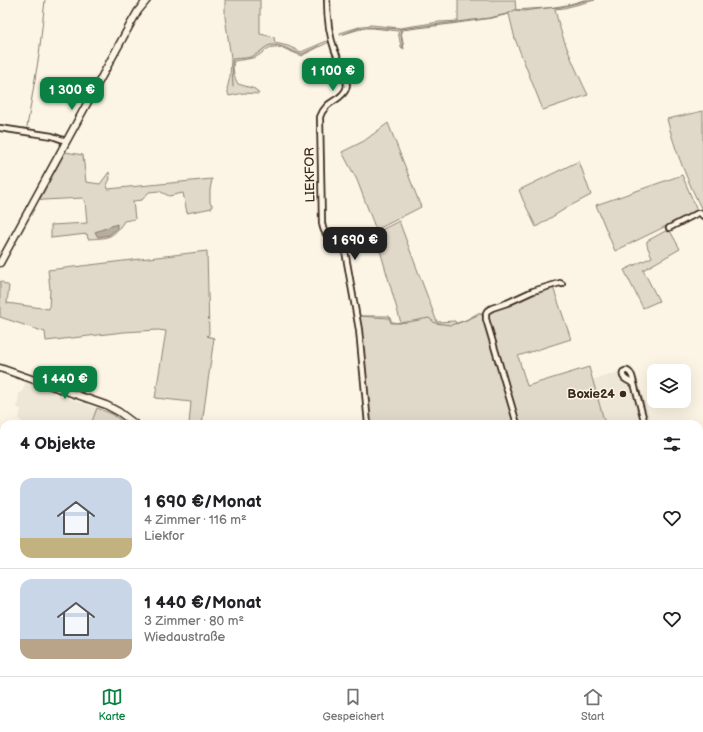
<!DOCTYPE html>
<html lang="de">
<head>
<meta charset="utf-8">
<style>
	body { margin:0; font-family:"Balsamiq Sans",sans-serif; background:#f2f2f2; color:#202124; height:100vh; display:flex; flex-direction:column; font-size:15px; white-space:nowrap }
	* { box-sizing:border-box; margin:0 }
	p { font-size:13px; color:#757577 }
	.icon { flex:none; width:22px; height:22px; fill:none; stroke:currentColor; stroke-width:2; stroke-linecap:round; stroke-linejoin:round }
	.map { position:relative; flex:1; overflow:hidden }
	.panel { position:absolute; left:0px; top:420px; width:703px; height:256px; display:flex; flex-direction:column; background:#fff; border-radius:12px 12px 0 0; box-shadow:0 4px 16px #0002 }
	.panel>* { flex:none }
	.buttons { position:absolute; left:647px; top:364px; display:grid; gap:8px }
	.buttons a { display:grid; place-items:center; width:44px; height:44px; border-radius:8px; background:#fff; box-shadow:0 4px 16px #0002; font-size:20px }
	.price { position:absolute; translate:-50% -34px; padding:0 9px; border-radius:8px; background:#0b8043; color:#fff; font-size:13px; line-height:26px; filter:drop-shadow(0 1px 2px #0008) }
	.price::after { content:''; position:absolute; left:50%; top:24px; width:12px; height:9px; margin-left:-6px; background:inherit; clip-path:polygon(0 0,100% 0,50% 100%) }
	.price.active { background:#222; color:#fff }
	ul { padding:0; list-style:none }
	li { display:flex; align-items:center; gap:12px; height:100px; padding:0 20px }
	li+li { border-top:1px solid #e0e0e0 }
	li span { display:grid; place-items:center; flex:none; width:112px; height:80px; border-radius:12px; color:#555 }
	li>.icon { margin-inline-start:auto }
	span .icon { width:48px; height:48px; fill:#fffc; stroke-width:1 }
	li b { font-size:17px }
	h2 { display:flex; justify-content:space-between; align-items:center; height:48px; padding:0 20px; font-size:17px }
	.tab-bar { display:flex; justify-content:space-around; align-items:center; height:56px; border-top:1px solid #e0e0e0; background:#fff; font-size:11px; color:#757577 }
	.tab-bar a { display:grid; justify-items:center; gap:2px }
	.tab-bar .active { color:#0b8043 }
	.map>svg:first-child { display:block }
</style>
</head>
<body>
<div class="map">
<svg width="703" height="676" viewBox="0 0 703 676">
	<rect width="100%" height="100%" fill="#fcf5e5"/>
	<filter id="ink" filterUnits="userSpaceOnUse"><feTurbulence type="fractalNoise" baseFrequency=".025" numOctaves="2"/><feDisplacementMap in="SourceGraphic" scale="8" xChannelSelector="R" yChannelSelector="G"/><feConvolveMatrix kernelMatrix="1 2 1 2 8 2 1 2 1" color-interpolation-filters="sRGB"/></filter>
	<g filter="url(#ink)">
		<g fill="#eee6d6">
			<polygon points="628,365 631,366 635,371 650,418 652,419 653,424 605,424 592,380 616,373 622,367"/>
			<polygon points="26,381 30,382 54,391 53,393 97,408 91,424 24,424 19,419 21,409 17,408 19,394 23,390"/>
			<polygon points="0,559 4,560 4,672 64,672 63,676 0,676"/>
			<polygon points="393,672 518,672 517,676 393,676"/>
		</g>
		<g fill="#e0d8c8" stroke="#8e8173">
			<path d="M225,0H260V34L274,37L275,43L288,46L301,52L329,40V42L303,55V56C294,54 283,46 273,47C266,48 262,54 256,57C250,59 241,60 234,61C232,68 234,77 238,84L255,89L259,94L244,93L229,96L227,89L230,77L231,58L225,17Z"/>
			<path d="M458,0H515L516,10L523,11L555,7L567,5L584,0H595L564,8L555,9C561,38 575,68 588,95L543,110L515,39L509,14L492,18L451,24L402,30L401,31L404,49L401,47L398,31L373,28H364L340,35V33L362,26L371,25L400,28L439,22L458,21Z"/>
			<path d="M703,111V212C688,182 675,151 667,119Z"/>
			<polygon points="388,123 421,207 376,230 357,180 342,152 364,141"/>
			<path d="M65,152L83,155L86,182L100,184L109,172L110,179L107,185L108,189L212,179L210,190V203L212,204V208L187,213L183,193L169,196L159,191L149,192L142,200L133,201L135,219L124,221C113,239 107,238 88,239L87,234L51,238V225L87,223L85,201H84L83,198L44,200L40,199Z"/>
			<polygon points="579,161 591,195 568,207 536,227 523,200 519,190"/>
			<polygon points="682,175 697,210 695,212 615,251 596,205"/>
			<polygon points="399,221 437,322 455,321 456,324 466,320 480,312 483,314 515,424 370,424 359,316 389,318 391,323 401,323 375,233"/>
			<path d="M669,229L680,249L643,270L659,301L643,308L624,270L652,257C650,252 646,246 647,241Z"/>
			<polygon points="207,251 209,334 207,336 214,338 202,424 189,424 191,402 155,398 166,331 158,330 124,332 46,341 45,332 0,317 0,281 9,286 7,303 49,309 50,289 48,270"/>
			<polygon points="553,287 571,339 518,356 527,386 589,367 605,424 518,424 486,313"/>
			<polygon points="97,408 112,414 126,424 91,424"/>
			<polygon points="93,672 176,672 174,676 100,676"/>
			<polygon points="393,672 431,672 431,673 447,676 393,676"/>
			<polygon points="612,672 641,672 641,676 615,676"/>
		</g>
		<polygon fill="#b7ad9e" stroke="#85796b" points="117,224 117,229 109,235 98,237 95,232"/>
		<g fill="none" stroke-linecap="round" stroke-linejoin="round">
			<g stroke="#85796b" stroke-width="1">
				<polyline points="400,29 403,48"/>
				<polyline points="341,35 359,28 367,27 400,29 489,18 507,14 515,10 561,7 588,0"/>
				<path d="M233,87L232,62L233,59C240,58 249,59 255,55C261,52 265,46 271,45C281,44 292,52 302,54L319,46"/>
				<polyline points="27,127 39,55 45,0"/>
				<path d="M360,316H389L392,322C404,324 417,320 429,318L435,323L451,325L466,320L480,314L482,315L488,334"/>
				<polyline points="489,337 514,424"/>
				<polyline points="0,490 4,488"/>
			</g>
			<g stroke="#3b2a1e" stroke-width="8">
				<g id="minor">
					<path d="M327,0C327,18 329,35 335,51C339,61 350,79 346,89C342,99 332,100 326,107C323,110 321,114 320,117L322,223C324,237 330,237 341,242L345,251L359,330L368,424"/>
					<polyline points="0,128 52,136 66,141"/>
					<polyline points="669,228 698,213 700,213 703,216"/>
					<path d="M634,384C629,381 621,379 623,372C627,369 630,372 632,376L645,424"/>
					<polyline points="517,424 486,319 486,313 487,311 492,308 507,303 533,291 560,283 562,284"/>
					<polyline points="699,540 703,535"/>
					<polyline points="17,676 17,672"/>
					<polyline points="478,676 479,672"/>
					<polyline points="585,676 586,675"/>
					<polyline points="658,676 658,672"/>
				</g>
			</g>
			<g stroke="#3b2a1e" stroke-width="9">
				<g id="secondary">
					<polyline points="0,263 131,23 138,11 147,0"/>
					<polyline points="0,368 106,405 119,412 135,424"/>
					<polyline points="0,541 4,538"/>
					<polyline points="0,551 4,555"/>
					<polyline points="602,672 607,676"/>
				</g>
			</g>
			<use href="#minor" stroke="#fcf5e5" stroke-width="4.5"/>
			<use href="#secondary" stroke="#fcf5e5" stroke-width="6"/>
			<g stroke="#3b2a1e" stroke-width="1" stroke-dasharray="6 3" stroke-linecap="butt">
				<polyline points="699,500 703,488"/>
				<polyline points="649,676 650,672"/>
			</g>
		</g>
	</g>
	<circle fill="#3b2a1e" stroke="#fcf5e5" stroke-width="1.5" cx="623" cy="394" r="4"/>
	<g text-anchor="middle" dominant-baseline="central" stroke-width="3" stroke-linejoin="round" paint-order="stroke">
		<g font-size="13" fill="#3b2a1e" stroke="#fcf5e5">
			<text transform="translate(310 175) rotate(-91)">LIEKFOR</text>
		</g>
		<g font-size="13" font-weight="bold" fill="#3b2a1e" stroke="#fcf5e5" text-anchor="end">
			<text x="615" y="394">Boxie24</text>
		</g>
	</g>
</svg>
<div class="buttons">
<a><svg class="icon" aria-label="layers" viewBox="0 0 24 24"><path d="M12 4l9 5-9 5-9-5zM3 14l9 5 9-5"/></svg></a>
</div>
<b class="price" style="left:333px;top:92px">1 100 €</b>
<b class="price" style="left:72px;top:111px">1 300 €</b>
<b class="price active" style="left:355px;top:261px">1 690 €</b>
<b class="price" style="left:65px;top:400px">1 440 €</b>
<section class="panel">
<h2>4 Objekte<svg class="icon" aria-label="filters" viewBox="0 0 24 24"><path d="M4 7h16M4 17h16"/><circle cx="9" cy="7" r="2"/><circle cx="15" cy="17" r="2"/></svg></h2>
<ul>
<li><span style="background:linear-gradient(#c9d6e8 75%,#c2b280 0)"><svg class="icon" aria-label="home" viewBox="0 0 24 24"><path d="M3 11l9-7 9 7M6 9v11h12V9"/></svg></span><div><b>1 690 €/Monat</b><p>4 Zimmer · 116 m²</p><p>Liekfor</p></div><svg class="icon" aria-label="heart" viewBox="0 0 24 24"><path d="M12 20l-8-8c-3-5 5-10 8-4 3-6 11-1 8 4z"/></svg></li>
<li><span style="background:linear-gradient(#c9d6e8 75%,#b9a48a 0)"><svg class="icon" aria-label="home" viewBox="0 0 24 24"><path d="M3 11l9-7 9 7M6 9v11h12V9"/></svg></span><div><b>1 440 €/Monat</b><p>3 Zimmer · 80 m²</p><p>Wiedaustraße</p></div><svg class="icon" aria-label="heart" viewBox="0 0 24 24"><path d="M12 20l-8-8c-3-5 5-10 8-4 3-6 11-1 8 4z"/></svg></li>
</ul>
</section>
</div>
<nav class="tab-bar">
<a class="active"><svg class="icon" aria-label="map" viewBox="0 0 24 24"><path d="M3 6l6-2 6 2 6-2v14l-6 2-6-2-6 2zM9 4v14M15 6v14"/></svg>Karte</a>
<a><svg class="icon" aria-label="saved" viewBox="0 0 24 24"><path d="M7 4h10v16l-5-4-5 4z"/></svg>Gespeichert</a>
<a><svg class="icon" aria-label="home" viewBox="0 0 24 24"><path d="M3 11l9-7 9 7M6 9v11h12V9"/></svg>Start</a>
</nav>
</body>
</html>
